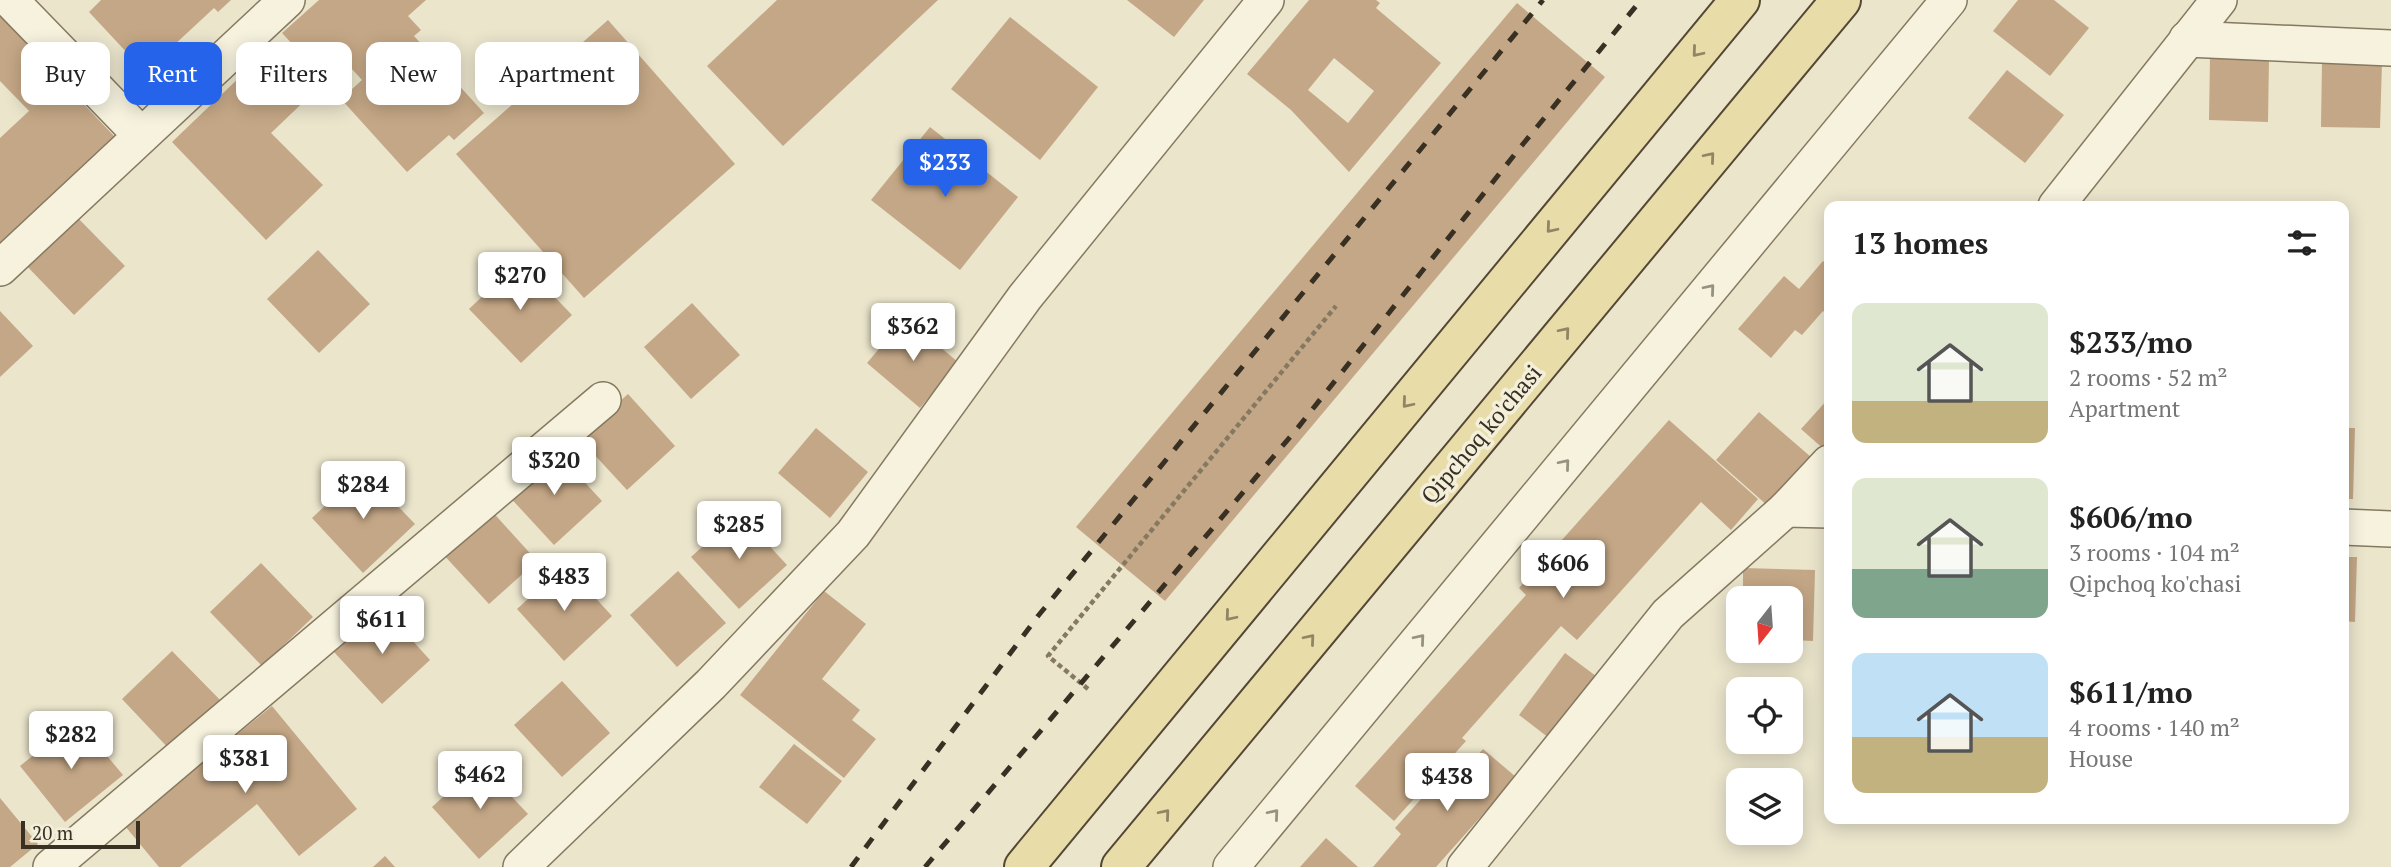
<!DOCTYPE html>
<html lang="en">
<head>
<meta charset="utf-8">
<style>
	body { margin:0; font-family:"PT Serif",serif; background:#f2f2f2; color:#222; height:100vh; display:flex; flex-direction:column; font-size:26px; white-space:nowrap }
	* { box-sizing:border-box; margin:0 }
	p { font-size:23px; color:#767676 }
	.icon { flex:none; width:38px; height:38px; fill:none; stroke:currentColor; stroke-width:2; stroke-linecap:round; stroke-linejoin:round }
	.map { position:relative; flex:1; overflow:hidden }
	.drawer { position:absolute; left:1824px; top:201px; width:525px; height:623px; display:flex; flex-direction:column; background:#fff; border-radius:14px; box-shadow:0 4px 18px #0003 }
	.drawer>* { flex:none }
	.guide { position:absolute; left:21px; top:42px; width:665px; height:63px; display:flex; gap:14px }
	.needle { width:46px; rotate:197deg }
	.fabs { position:absolute; left:1726px; top:586px; display:grid; gap:14px }
	.fabs a { display:grid; place-items:center; width:77px; height:77px; border-radius:14px; background:#fff; box-shadow:0 4px 18px #0003; font-size:35px }
	.scale { position:absolute; left:21px; bottom:18px; width:119px; box-sizing:border-box; padding-left:7px; border:4px solid #383023; border-top:0; font-size:19px; line-height:24px; white-space:nowrap; color:#383023; -webkit-text-stroke:5px #f3efda; paint-order:stroke }
	.price { position:absolute; translate:-50% -60px; padding:0 16px; border-radius:7px; background:#fff; color:#222; font-size:23px; line-height:46px; filter:drop-shadow(0 2px 4px #0008) }
	.price::after { content:''; position:absolute; left:50%; top:42px; width:21px; height:16px; margin-left:-10px; background:inherit; clip-path:polygon(0 0,100% 0,50% 100%) }
	.price.current { background:#2563eb; color:#fff }
	ul { padding:0; list-style:none }
	li { display:flex; align-items:center; gap:21px; height:175px; padding:0 28px }
	li span { display:grid; place-items:center; flex:none; width:196px; height:140px; border-radius:14px; color:#555 }
	li>.icon { margin-inline-start:auto }
	span .icon { width:84px; height:84px; fill:#fffc; stroke-width:1 }
	li b { font-size:30px }
	h2 { display:flex; justify-content:space-between; align-items:center; height:84px; padding:0 28px; font-size:30px }
	.pill { padding:0 24px; border-radius:14px; background:#fff; box-shadow:0 4px 18px #0003; font-size:24px; line-height:63px }
	.pill.current { background:#2563eb; color:#fff }
	.map>svg:first-child { display:block }
</style>
</head>
<body>
<div class="map">
<svg width="2391" height="867" viewBox="0 0 2391 867">
	<rect width="100%" height="100%" fill="#ebe5cc"/>
	<g fill="#c4a786" fill-rule="evenodd">
		<polygon points="101,0 231,0 218,12 214,8 145,72 89,12"/>
		<polygon points="319,0 426,0 408,16 421,30 414,36 484,113 454,140 449,135 407,172 341,99 362,80 330,45 310,63 282,33"/>
		<polygon points="777,0 938,0 783,146 707,66"/>
		<polygon points="1127,0 1204,0 1174,37"/>
		<path d="M1309,0H1376L1380,3L1376,8L1441,63L1349,172L1291,110L1247,74ZM1334,58L1374,91L1348,123L1308,90Z"/>
		<polygon points="2018,0 2054,0 2089,28 2050,76 1993,31"/>
		<polygon points="1517,3 1605,77 1165,601 1076,527"/>
		<polygon points="0,16 114,136 0,244 0,138 29,111 0,81"/>
		<polygon points="1010,17 1098,87 1040,160 951,89"/>
		<polygon points="608,20 735,164 584,298 456,154"/>
		<polygon points="271,47 314,92 271,133 323,185 266,240 172,142"/>
		<polygon points="2210,56 2269,57 2268,122 2209,120"/>
		<polygon points="2322,62 2382,63 2380,128 2321,127"/>
		<polygon points="2007,70 2064,115 2025,163 1968,118"/>
		<polygon points="930,127 1018,197 960,270 871,200"/>
		<polygon points="73,213 125,266 74,315 22,261"/>
		<polygon points="318,250 370,304 319,353 267,299"/>
		<polygon points="520,261 572,315 521,363 469,309"/>
		<polygon points="1823,261 1829,266 1829,316 1823,311 1802,335 1795,330 1771,358 1738,329 1784,276 1799,289"/>
		<polygon points="692,303 740,355 691,399 644,347"/>
		<polygon points="0,311 33,346 0,377"/>
		<polygon points="905,318 958,362 920,408 867,363"/>
		<polygon points="628,394 675,446 627,490 579,438"/>
		<polygon points="1829,398 1829,448 1826,451 1801,429"/>
		<polygon points="1759,412 1811,457 1768,506 1716,460"/>
		<polygon points="1669,420 1758,499 1731,530 1701,502 1577,640 1561,626 1462,738 1466,741 1394,821 1355,786 1526,595 1519,588"/>
		<polygon points="816,428 868,472 830,518 778,473"/>
		<polygon points="2343,428 2355,428 2353,499 2343,499"/>
		<polygon points="554,449 602,501 554,545 506,493"/>
		<polygon points="363,470 415,524 363,573 312,518"/>
		<polygon points="489,508 537,561 489,604 441,552"/>
		<polygon points="739,513 787,565 739,609 691,557"/>
		<polygon points="2343,557 2357,557 2355,622 2343,621"/>
		<polygon points="261,563 313,617 262,666 210,612"/>
		<polygon points="565,565 612,616 564,661 517,609"/>
		<polygon points="1743,568 1815,570 1813,641 1790,640 1790,598 1743,598"/>
		<polygon points="678,571 726,623 677,667 630,615"/>
		<polygon points="824,591 866,624 822,679 860,710 852,720 876,739 844,778 740,695"/>
		<polygon points="383,608 430,660 382,704 334,652"/>
		<polygon points="172,651 225,705 173,753 122,699"/>
		<polygon points="1565,653 1596,676 1549,738 1519,715"/>
		<polygon points="562,681 610,733 562,777 514,725"/>
		<polygon points="272,706 357,809 299,856 257,804 180,867 159,867 125,826"/>
		<polygon points="77,720 123,775 65,822 20,766"/>
		<polygon points="794,744 842,781 807,824 759,787"/>
		<polygon points="1483,749 1516,777 1436,867 1373,867 1401,834 1395,828 1459,757 1469,765"/>
		<polygon points="480,763 528,814 479,859 432,807"/>
		<polygon points="0,798 38,844 10,867 0,867"/>
		<polygon points="1326,838 1358,867 1300,867"/>
		<polygon points="385,856 395,867 373,867"/>
	</g>
	<g fill="none" stroke-linecap="round" stroke-linejoin="round">
		<g stroke="#867961" stroke-width="38">
			<g id="street">
				<polyline points="10,0 141,135"/>
				<polyline points="2187,39 2391,48"/>
				<polyline points="2056,206 2219,0"/>
				<polyline points="0,268 287,0"/>
				<polyline points="1786,509 1829,510"/>
				<polyline points="2343,527 2391,529"/>
				<polyline points="51,867 603,400"/>
				<polyline points="521,867 711,684 853,534 1025,297 1266,0"/>
				<polyline points="1231,867 1949,0"/>
				<polyline points="1465,867 1668,614 1786,509 1829,463"/>
			</g>
		</g>
		<g stroke="#554735" stroke-width="42">
			<g id="primary">
				<polyline points="1024,867 1740,0"/>
				<polyline points="1121,867 1841,0"/>
			</g>
		</g>
		<polyline stroke="#867961" stroke-width="4.5" stroke-dasharray="5 3.5" stroke-linecap="butt" points="1088,689 1048,656 1336,306"/>
		<use href="#street" stroke="#f6f2de" stroke-width="35"/>
		<use href="#primary" stroke="#e8dca9" stroke-width="38"/>
		<g stroke="#383023" stroke-width="5" stroke-dasharray="12 12" stroke-linecap="butt">
			<polyline points="851,867 1038,616 1543,0"/>
			<polyline points="925,867 1296,430 1523,144 1641,0"/>
		</g>
	</g>
	<defs><path id="oneway-chevron" d="M-2-3.5L2.5 0L-2 3.5" fill="none" stroke-width="1.6" stroke-linecap="round" stroke-linejoin="round" transform="scale(1.75)"/></defs>
	<g stroke="#908666">
		<use href="#oneway-chevron" transform="translate(1697 52) rotate(130)"/>
		<use href="#oneway-chevron" transform="translate(1710 157) rotate(-50)"/>
		<use href="#oneway-chevron" transform="translate(1551 228) rotate(130)"/>
		<use href="#oneway-chevron" transform="translate(1565 332) rotate(-50)"/>
		<use href="#oneway-chevron" transform="translate(1407 403) rotate(130)"/>
		<use href="#oneway-chevron" transform="translate(1230 616) rotate(130)"/>
		<use href="#oneway-chevron" transform="translate(1310 639) rotate(-50)"/>
		<use href="#oneway-chevron" transform="translate(1165 814) rotate(-50)"/>
	</g>
	<g stroke="#979180">
		<use href="#oneway-chevron" transform="translate(1710 289) rotate(-50)"/>
		<use href="#oneway-chevron" transform="translate(1565 464) rotate(-50)"/>
		<use href="#oneway-chevron" transform="translate(1420 639) rotate(-50)"/>
		<use href="#oneway-chevron" transform="translate(1274 814) rotate(-50)"/>
	</g>
	<g text-anchor="middle" dominant-baseline="central" stroke-width="7" stroke-linejoin="round" paint-order="stroke">
		<g font-size="23" fill="#383023" stroke="#f3efda">
			<text transform="translate(1481 434) rotate(-50)">Qipchoq ko'chasi</text>
		</g>
	</g>
</svg>
<div class="fabs">
<a><svg class="needle" viewBox="-14 -14 28 28"><path d="M0-13l5 13h-10z" fill="#e53935"/><path d="M0 13l5-13h-10z" fill="#767676"/></svg></a>
<a><svg class="icon" aria-label="locate" viewBox="0 0 24 24"><circle cx="12" cy="12" r="6"/><path d="M12 2v4M12 18v4M2 12h4M18 12h4"/></svg></a>
<a><svg class="icon" aria-label="layers" viewBox="0 0 24 24"><path d="M12 4l9 5-9 5-9-5zM3 14l9 5 9-5"/></svg></a>
</div>
<div class="scale">20 m</div>
<b class="price current" style="left:945px;top:199px">$233</b>
<b class="price" style="left:520px;top:312px">$270</b>
<b class="price" style="left:913px;top:363px">$362</b>
<b class="price" style="left:554px;top:497px">$320</b>
<b class="price" style="left:363px;top:521px">$284</b>
<b class="price" style="left:739px;top:561px">$285</b>
<b class="price" style="left:1563px;top:600px">$606</b>
<b class="price" style="left:564px;top:613px">$483</b>
<b class="price" style="left:382px;top:656px">$611</b>
<b class="price" style="left:71px;top:771px">$282</b>
<b class="price" style="left:245px;top:795px">$381</b>
<b class="price" style="left:480px;top:811px">$462</b>
<b class="price" style="left:1447px;top:813px">$438</b>
<div class="guide">
<a class="pill">Buy</a>
<a class="pill current">Rent</a>
<a class="pill">Filters</a>
<a class="pill">New</a>
<a class="pill">Apartment</a>
</div>
<section class="drawer">
<h2>13 homes<svg class="icon" aria-label="filters" viewBox="0 0 24 24"><path d="M4 7h16M4 17h16"/><circle cx="9" cy="7" r="2"/><circle cx="15" cy="17" r="2"/></svg></h2>
<ul>
<li><span style="background:linear-gradient(#dfe7d0 70%,#c2b280 0)"><svg class="icon" aria-label="home" viewBox="0 0 24 24"><path d="M3 11l9-7 9 7M6 9v11h12V9"/></svg></span><div><b>$233/mo</b><p>2 rooms · 52 m²</p><p>Apartment</p></div></li>
<li><span style="background:linear-gradient(#dfe7d0 65%,#7fa58c 0)"><svg class="icon" aria-label="home" viewBox="0 0 24 24"><path d="M3 11l9-7 9 7M6 9v11h12V9"/></svg></span><div><b>$606/mo</b><p>3 rooms · 104 m²</p><p>Qipchoq ko'chasi</p></div></li>
<li><span style="background:linear-gradient(#bfe0f5 60%,#c2b280 0)"><svg class="icon" aria-label="home" viewBox="0 0 24 24"><path d="M3 11l9-7 9 7M6 9v11h12V9"/></svg></span><div><b>$611/mo</b><p>4 rooms · 140 m²</p><p>House</p></div></li>
</ul>
</section>
</div>
</body>
</html>
